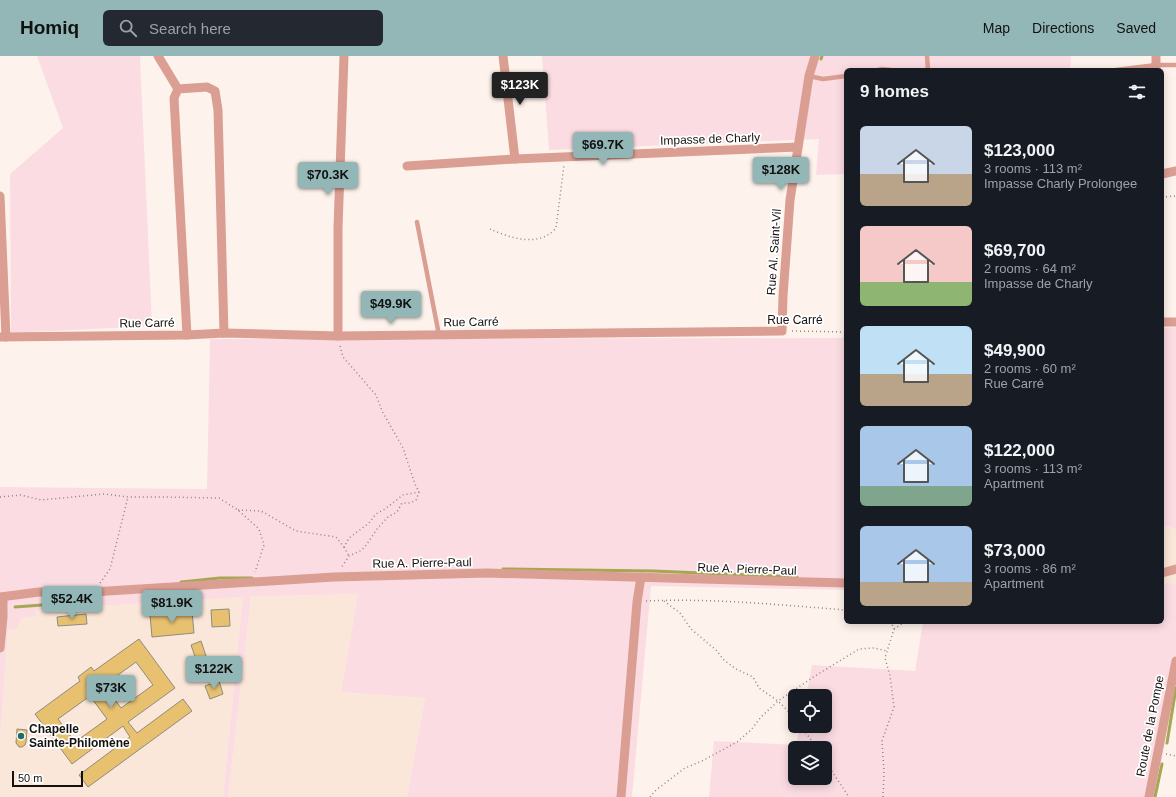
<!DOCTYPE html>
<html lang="en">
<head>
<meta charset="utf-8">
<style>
	body { margin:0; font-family:Helvetica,sans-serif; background:#242831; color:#f1f3f6; height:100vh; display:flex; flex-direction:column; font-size:15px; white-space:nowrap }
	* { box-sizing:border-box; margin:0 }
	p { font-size:13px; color:#9ea1a6 }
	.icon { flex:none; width:22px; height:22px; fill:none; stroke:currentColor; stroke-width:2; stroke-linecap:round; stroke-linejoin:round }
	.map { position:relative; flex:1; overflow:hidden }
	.sheet { position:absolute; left:844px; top:12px; width:320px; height:556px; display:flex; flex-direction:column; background:#171b24; border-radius:6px; box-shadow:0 2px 10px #0003 }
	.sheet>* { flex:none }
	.tools { position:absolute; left:788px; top:633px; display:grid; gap:8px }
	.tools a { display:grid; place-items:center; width:44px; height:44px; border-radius:6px; background:#171b24; box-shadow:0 2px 10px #0003; font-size:20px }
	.scale { position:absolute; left:12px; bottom:10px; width:71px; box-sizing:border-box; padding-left:4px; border:2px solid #15110e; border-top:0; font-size:11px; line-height:14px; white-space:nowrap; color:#15110e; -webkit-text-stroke:3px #fff; paint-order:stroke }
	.price { position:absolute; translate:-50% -34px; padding:0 9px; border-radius:4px; background:#93b6b6; color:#111; font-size:13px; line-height:26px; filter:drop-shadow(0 1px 2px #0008) }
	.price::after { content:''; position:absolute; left:50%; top:24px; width:12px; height:9px; margin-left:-6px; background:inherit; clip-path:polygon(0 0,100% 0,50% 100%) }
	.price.current { background:#222; color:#fff }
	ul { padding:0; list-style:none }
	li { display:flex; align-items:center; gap:12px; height:100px; padding:0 16px }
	li span { display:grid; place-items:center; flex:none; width:112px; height:80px; border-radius:6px; color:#555 }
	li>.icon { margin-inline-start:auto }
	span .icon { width:48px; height:48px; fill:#fffc; stroke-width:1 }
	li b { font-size:17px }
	h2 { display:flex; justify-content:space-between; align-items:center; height:48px; padding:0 16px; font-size:17px }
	header { display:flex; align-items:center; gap:24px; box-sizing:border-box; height:56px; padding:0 20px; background:#93b6b6; color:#111 }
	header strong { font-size:19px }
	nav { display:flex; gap:22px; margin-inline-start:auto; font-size:14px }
	.search { width:280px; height:36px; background:#242831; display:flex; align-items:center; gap:10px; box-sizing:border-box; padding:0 14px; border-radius:6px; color:#9ea1a6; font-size:15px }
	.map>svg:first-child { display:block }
</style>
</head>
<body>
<header>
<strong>Homiq</strong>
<div class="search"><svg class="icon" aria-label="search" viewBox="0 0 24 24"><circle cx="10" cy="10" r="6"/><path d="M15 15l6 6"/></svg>Search here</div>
<nav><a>Map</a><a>Directions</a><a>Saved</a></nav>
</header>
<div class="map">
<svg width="1176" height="741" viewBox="0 0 1176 741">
	<rect width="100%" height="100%" fill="#fef3ec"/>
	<g fill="#fbe7d9">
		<polygon points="1162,469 1176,473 1176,527 1162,529"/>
		<polygon points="358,538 341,636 425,642 407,741 228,741 251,539"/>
		<polygon points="243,541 223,741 0,741 0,683 8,574 17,573 22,562 36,560 36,554"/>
	</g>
	<g fill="#fbdce2" fill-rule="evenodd">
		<polygon points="37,0 140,0 152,270 11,277 10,118 63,72"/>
		<polygon points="542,0 1071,0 1070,14 846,14 846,118 816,119 819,83 549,94"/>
		<polygon points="846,257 846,534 651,530 632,741 407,741 425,642 341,636 358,538 251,540 228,741 223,741 243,541 36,554 36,560 22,562 17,573 8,574 0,683 0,431 207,433 210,283 843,282"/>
		<polygon points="1176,271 1176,473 1162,469 1162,272"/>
		<path d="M1174,527H1176V627L1155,741H709L714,685L796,689L800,670H825V640H806L812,609L915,615L923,566H1162V529ZM795,692H825V722H795Z"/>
	</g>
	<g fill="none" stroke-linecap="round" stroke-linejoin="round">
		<g stroke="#a5a751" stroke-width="3">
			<polyline points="821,3 822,0"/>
			<polyline points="503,513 653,515 797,521"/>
			<polyline points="181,526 220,522 252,522"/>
			<polyline points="15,551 42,549"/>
			<polyline points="1167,687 1176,632"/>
			<polyline points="1155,741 1162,708"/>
		</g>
	</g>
	<g fill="#e8c170" stroke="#908a7e" fill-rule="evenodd">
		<polygon points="229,553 230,570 212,571 211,554"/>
		<polygon points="192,555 194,577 152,581 150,559"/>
		<polygon points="86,558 87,568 58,570 57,561"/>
		<path d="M139,583L175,632L128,666L137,677L183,643L192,655L88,731L79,719L130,681L126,675L123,670L72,708L35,658L80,625L78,621L91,611L94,615ZM136,606L153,629L121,652L104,629ZM90,640L107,663L75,686L58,663Z"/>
		<polygon points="201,585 211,615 201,618 191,589"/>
		<polygon points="219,625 223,638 210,643 205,630"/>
		<polygon points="17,673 27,674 26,686 25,689 22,691 19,691 16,687"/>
	</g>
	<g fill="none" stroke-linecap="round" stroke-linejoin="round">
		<g stroke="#8e8681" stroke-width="1.5" stroke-dasharray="1 3" stroke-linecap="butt">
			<polyline points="1162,141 1176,140"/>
			<path d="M490,173C510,182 539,192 556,172L564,109"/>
			<polyline points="792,275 846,276"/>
			<polyline points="340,290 343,301 376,339 382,355 403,392 415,428 419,436 416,444 410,447 402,447 397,456 388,461 377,473 367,488 362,494 349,500 341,512"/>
			<polyline points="0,441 21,439 41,444 104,438 128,441 163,441 219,442 238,454 259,473 264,489 255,516"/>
			<polyline points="238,454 261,455 296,475 336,481 344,491 349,482 369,467 376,458 385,453 403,439 419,436"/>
			<polyline points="344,491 349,500"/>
			<polyline points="100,527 110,513 128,441"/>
			<path d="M646,545C713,542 780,549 846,554"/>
			<polyline points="664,545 680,557 691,573 716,594 724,604 736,613 753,621 759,632 778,645 795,662"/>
			<polyline points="894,573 905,566"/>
			<polyline points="801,670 817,692"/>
			<polyline points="1166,698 1176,700"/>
			<polyline points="825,705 849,741"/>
			<polyline points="650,741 656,734 685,712 702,705 737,686 751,674 761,661 778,645 815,620 859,593 874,592 887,595"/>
			<polyline points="883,741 884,716 882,685 894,651 890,620 885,602 894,573 891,566"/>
		</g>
		<g stroke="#db9e92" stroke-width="4.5">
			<polyline points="927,0 928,14"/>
			<polyline points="878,14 882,13 891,14"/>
			<polyline points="1116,14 1156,9 1176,9"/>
			<polyline points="809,20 823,23 846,20"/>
			<polyline points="417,166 439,279"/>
		</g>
		<g stroke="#db9e92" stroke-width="9">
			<polyline points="158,0 178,33"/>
			<polyline points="503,0 515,103"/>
			<polyline points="1156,14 1156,0"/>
			<polyline points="407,110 515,103 798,91"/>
			<polyline points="1162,118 1176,115"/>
			<polyline points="0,140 6,281"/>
			<polyline points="1162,266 1176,266"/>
			<polyline points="187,279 174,42 178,33 207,31 215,35 218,54 224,277"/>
			<polyline points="338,280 338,172 344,0"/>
			<polyline points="0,281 187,279 224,277 338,280 782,275 783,240 790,144 809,20 815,0"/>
			<polyline points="1162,517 1176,513"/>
			<polyline points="0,541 39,536 92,536 334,521 487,517 846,527"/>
			<polyline points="0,592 3,561 3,541"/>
			<polyline points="621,741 637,546 641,521"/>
			<polyline points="1149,741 1176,605"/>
		</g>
	</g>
	<circle fill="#216c67" stroke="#fff" stroke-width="1.5" cx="21" cy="680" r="4"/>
	<g text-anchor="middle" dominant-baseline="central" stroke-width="3.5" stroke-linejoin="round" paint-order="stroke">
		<g font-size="12" fill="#15110e" stroke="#fff">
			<text transform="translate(710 83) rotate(-2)">Impasse de Charly</text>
			<text transform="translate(774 196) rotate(-86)">Rue Al. Saint-Vil</text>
			<text x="795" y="264">Rue Carré</text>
			<text transform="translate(471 266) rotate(-1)">Rue Carré</text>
			<text transform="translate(147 267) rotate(-1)">Rue Carré</text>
			<text transform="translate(422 507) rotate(-1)">Rue A. Pierre-Paul</text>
			<text transform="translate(747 513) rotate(2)">Rue A. Pierre-Paul</text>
			<text transform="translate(1150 670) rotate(-79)">Route de la Pompe</text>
		</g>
		<g font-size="12" font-weight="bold" fill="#15110e" stroke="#fff" text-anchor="start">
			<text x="29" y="673">Chapelle<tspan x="29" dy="14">Sainte-Philomène</tspan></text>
		</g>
	</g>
</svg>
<div class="tools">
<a><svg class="icon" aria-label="locate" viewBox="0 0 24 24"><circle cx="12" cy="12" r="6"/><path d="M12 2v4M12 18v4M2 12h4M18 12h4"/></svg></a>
<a><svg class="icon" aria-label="layers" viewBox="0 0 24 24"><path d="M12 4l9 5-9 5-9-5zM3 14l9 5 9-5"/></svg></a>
</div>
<div class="scale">50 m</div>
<b class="price current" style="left:520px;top:50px">$123K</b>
<b class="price" style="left:603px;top:110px">$69.7K</b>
<b class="price" style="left:781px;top:135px">$128K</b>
<b class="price" style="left:328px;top:140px">$70.3K</b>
<b class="price" style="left:391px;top:269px">$49.9K</b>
<b class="price" style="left:72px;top:564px">$52.4K</b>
<b class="price" style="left:172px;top:568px">$81.9K</b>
<b class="price" style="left:214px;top:634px">$122K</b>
<b class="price" style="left:111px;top:653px">$73K</b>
<section class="sheet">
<h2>9 homes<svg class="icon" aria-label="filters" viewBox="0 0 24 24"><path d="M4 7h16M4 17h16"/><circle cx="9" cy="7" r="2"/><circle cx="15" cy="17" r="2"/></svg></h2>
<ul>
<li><span style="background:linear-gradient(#c9d6e8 60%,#b9a48a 0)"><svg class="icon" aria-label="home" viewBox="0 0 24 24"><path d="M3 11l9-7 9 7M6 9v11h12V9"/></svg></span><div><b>$123,000</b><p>3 rooms · 113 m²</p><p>Impasse Charly Prolongee</p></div></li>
<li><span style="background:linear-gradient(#f6c9c9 70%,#8fb573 0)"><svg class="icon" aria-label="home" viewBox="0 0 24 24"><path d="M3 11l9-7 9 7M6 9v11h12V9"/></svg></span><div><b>$69,700</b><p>2 rooms · 64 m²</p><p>Impasse de Charly</p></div></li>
<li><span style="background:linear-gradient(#bfe0f5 60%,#b9a48a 0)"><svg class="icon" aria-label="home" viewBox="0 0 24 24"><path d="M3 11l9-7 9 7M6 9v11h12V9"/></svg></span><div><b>$49,900</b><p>2 rooms · 60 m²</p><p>Rue Carré</p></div></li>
<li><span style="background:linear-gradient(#a9c7e8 75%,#7fa58c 0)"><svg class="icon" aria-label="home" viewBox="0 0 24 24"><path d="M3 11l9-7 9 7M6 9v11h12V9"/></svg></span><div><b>$122,000</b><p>3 rooms · 113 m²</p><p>Apartment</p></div></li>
<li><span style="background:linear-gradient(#a9c7e8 70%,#b9a48a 0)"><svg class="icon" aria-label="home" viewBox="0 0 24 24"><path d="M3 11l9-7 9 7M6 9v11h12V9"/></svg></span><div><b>$73,000</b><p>3 rooms · 86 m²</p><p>Apartment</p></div></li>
</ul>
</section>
</div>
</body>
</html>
